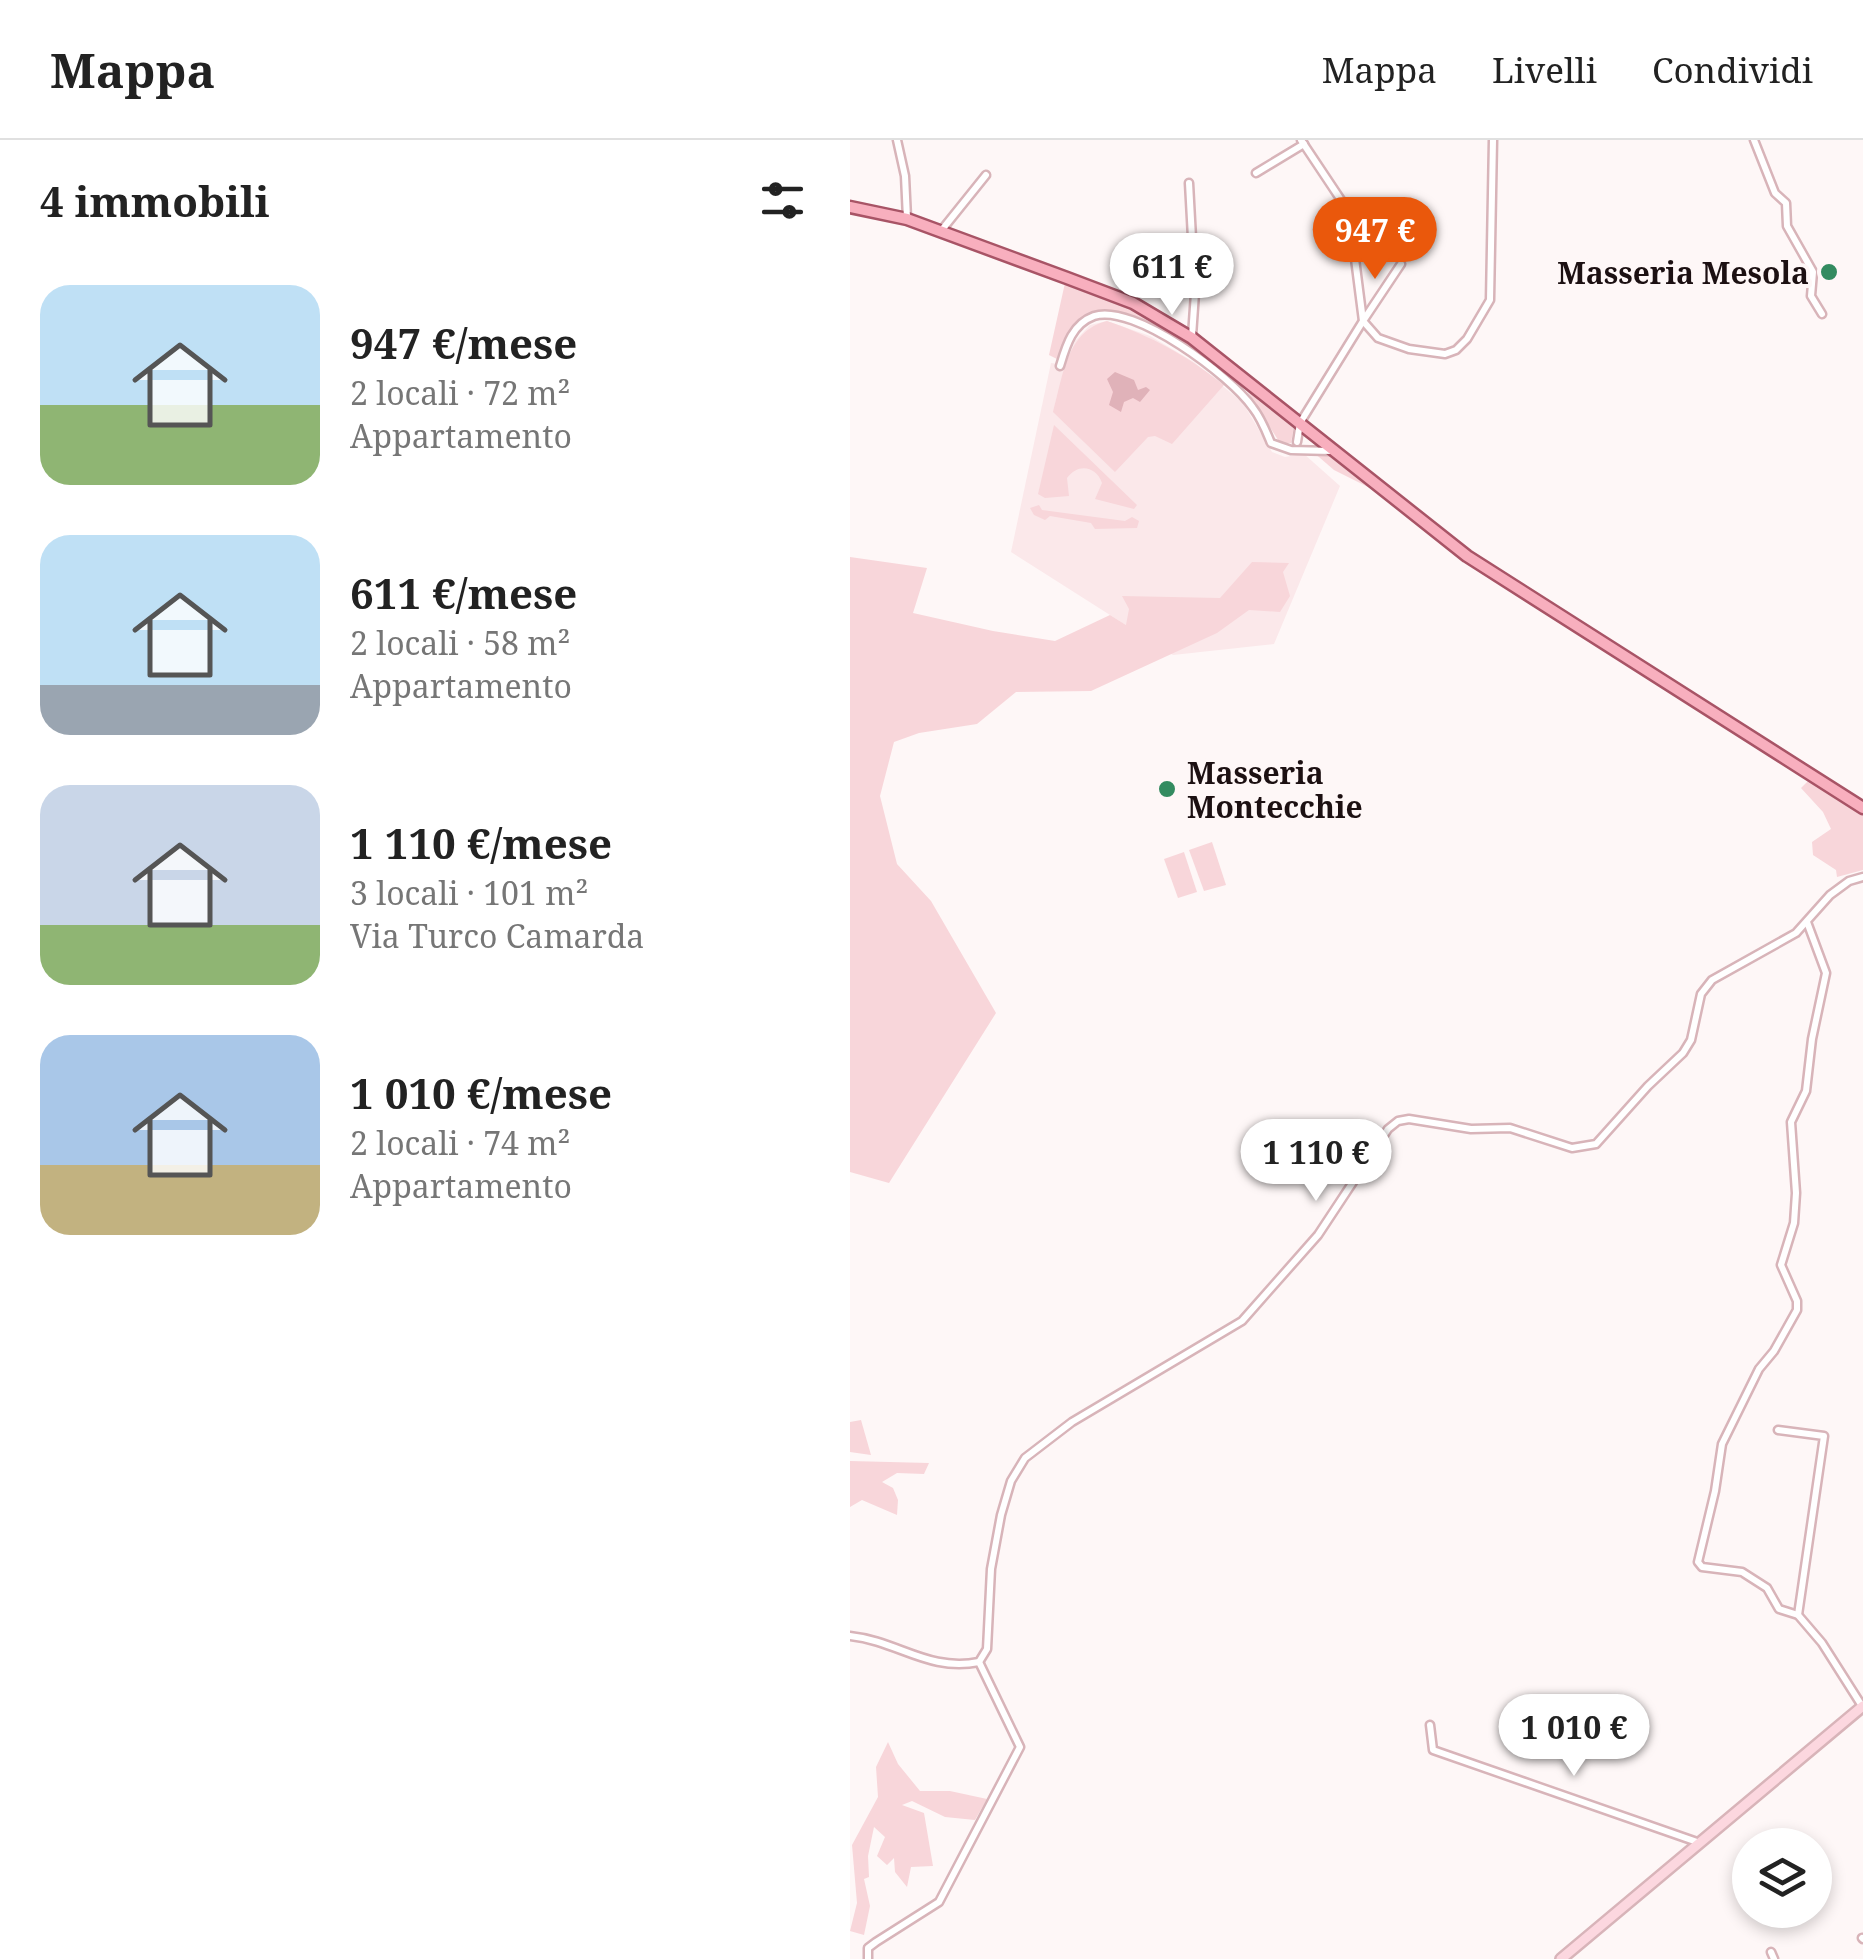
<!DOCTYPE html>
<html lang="it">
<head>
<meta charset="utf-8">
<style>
	body { margin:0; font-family:"Noto Serif",serif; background:#f6f6f6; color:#222; height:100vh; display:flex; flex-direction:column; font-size:38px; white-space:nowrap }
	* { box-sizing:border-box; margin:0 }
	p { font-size:32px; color:#767676 }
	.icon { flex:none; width:55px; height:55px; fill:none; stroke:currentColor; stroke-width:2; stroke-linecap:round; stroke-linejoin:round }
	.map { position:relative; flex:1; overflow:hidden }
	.drawer { display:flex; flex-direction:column; background:#fff; width:850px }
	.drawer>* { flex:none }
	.controls { position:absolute; left:882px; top:1688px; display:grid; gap:20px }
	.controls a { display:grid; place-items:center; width:100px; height:100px; border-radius:50%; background:#fff; box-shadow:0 5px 15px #0003; font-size:50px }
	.price { position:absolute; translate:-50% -85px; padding:0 22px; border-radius:35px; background:#fff; color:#222; font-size:32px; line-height:65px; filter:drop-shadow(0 2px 5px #0008) }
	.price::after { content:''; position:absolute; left:50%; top:60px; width:30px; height:22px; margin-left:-15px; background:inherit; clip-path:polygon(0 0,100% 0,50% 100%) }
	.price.on { background:#ea580c; color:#fff }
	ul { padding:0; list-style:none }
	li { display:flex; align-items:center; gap:30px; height:250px; padding:0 40px }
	li span { display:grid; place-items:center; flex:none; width:280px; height:200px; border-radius:30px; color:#555 }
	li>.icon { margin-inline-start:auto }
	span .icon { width:120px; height:120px; fill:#fffc; stroke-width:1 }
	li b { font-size:42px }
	h2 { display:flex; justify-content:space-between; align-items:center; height:120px; padding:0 40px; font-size:42px }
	header { display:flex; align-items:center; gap:60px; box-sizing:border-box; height:140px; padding:0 50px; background:#fff; border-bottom:2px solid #e0e0e0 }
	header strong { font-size:48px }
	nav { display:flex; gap:55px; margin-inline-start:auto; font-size:35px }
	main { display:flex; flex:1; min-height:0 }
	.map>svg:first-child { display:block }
</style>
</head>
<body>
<header>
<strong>Mappa</strong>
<nav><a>Mappa</a><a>Livelli</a><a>Condividi</a></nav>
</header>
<main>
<section class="drawer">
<h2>4 immobili<svg class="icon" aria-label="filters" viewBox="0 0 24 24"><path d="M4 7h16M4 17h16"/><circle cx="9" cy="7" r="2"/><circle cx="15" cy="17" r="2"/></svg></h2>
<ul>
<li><span style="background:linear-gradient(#bfe0f5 60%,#8fb573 0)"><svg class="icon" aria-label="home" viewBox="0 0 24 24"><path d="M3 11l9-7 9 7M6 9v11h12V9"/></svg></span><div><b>947 €/mese</b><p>2 locali · 72 m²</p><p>Appartamento</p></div></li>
<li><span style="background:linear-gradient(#bfe0f5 75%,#9aa5b1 0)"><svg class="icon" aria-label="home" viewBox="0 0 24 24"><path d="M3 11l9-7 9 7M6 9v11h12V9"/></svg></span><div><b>611 €/mese</b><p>2 locali · 58 m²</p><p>Appartamento</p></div></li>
<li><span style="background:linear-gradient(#c9d6e8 70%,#8fb573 0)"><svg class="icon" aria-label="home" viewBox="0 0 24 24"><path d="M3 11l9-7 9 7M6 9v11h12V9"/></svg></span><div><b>1 110 €/mese</b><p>3 locali · 101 m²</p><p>Via Turco Camarda</p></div></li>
<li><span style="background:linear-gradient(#a9c7e8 65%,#c2b280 0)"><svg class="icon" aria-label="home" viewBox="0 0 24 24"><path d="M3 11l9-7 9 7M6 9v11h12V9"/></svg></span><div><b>1 010 €/mese</b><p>2 locali · 74 m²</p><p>Appartamento</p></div></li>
</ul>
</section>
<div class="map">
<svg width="1013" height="1819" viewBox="0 0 1013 1819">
	<rect width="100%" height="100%" fill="#fef7f7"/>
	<polygon fill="#fbe8ea" points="257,181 300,196 344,222 393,263 422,312 435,317 454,314 490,346 424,504 323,515 161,412 201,223 216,225 225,201 240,185"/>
	<g fill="#f8d6da">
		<path d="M215,143L287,171L327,196C276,170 228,150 207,219L199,215Z"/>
		<path d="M257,181C303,197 336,215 374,245L322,304L305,296L298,297L265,332L203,272C213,237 216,191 257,181Z"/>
		<polygon points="395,248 444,286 441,303 430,303"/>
		<path d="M204,285L287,365L284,369L245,359L252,343C246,326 228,323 217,338L219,356L195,358L188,354Z"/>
		<polygon points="462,311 479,313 526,351 484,330"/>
		<polygon points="189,365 192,370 275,381 282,377 289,381 287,388 245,389 241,383 200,376 195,380 184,375 180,368"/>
		<polygon points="0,417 77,428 63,473 143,491 205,501 260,475 276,485 279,469 272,456 370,458 402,422 439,423 433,432 440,456 430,472 399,470 367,493 241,551 166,552 127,584 69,593 44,602 30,656 47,724 81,761 146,873 39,1043 0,1032"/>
		<polygon points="958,641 1013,675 1013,730 987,737 986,730 963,715 962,702 981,689 973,672 951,648"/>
		<polygon points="362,702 376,745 354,751 339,710"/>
		<polygon points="334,712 347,752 328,758 314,719"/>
		<polygon points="11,1280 21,1315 0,1312 0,1282"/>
		<polygon points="0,1321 79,1323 74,1334 47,1333 32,1342 43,1348 48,1360 47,1375 12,1360 0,1367"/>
		<polygon points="38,1602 48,1624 70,1651 100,1651 137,1659 125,1680 95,1677 62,1661 52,1665 74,1673 83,1726 61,1727 57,1747 45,1732 44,1718 37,1725 27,1716 35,1697 24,1687 18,1716 19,1737 14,1739 20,1766 14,1795 0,1791 7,1763 2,1705 28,1657 26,1627"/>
	</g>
	<polygon fill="#e0b2b9" points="265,232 284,240 288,250 296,247 300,250 290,262 283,258 274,262 271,272 259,265 263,252 257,239"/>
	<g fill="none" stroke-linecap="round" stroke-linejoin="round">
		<g stroke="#d8b4b9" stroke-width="11">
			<g id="street">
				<polyline points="47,0 55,36 57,78"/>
				<polyline points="904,0 925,53 936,63 937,86 963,132 961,156 972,174"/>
				<polyline points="406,33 454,4"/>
				<polyline points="339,43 345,153 342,196"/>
				<polyline points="91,91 136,35"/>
				<polyline points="551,124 513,181 528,198 559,209 595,214 606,210 617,199 640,160 643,0"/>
				<path d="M210,226C216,206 222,184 244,176C284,163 381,236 403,268C411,278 416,291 421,303L441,310L481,311"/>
				<polyline points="447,302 450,283 513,181 499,72 451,0"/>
				<polyline points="957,782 976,833 962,899 956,951 941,982 946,1053 944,1083 931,1125 947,1161 947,1170 924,1211 909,1229 872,1304 865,1351 848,1422 852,1427 892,1432 917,1448 929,1469 948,1475 972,1503 1012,1566"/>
				<polyline points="928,1290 974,1296 948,1475"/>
				<path d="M0,1496C48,1501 78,1532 129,1522L137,1509L141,1429L151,1375L161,1341L175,1318L222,1282L392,1181L468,1095L538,989L548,981L559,979L621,989L660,988L722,1008L746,1004L798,946L833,913L841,900L851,854L862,840L946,793L980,755L999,741L1013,737"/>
				<polyline points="580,1585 583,1610 850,1703"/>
				<polyline points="1012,1798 1013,1799"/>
				<polyline points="921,1812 924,1819"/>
				<polyline points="18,1819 18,1808 26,1802 89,1762 170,1607 129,1522"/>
			</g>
		</g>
		<g stroke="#d8b4b9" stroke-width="14">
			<polyline id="secondary" points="711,1819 1013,1566"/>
		</g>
		<g stroke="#a85466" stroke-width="15">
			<polyline id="primary" points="0,67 57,79 217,138 283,163 342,198 617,416 1013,668"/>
		</g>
		<use href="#street" stroke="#fff" stroke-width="6"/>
		<use href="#secondary" stroke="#fcd7df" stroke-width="9"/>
		<use href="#primary" stroke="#f8afbe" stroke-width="10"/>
	</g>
	<g fill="#338b60" stroke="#fef7f7" stroke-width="4">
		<circle cx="979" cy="132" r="10"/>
		<circle cx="317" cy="649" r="10"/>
	</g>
	<g text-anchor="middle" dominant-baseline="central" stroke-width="8" stroke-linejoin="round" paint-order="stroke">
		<g font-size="30" font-weight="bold" fill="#1c1012" stroke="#fef7f7" text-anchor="end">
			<text x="959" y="132">Masseria Mesola</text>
			<text x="337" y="632" text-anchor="start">Masseria<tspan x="337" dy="34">Montecchie</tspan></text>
		</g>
	</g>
</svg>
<div class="controls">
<a><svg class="icon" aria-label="layers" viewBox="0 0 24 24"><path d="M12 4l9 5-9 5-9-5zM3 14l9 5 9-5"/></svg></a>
</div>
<b class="price on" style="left:525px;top:142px">947 €</b>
<b class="price" style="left:322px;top:178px">611 €</b>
<b class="price" style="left:466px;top:1064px">1 110 €</b>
<b class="price" style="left:724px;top:1639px">1 010 €</b>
</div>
</main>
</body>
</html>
